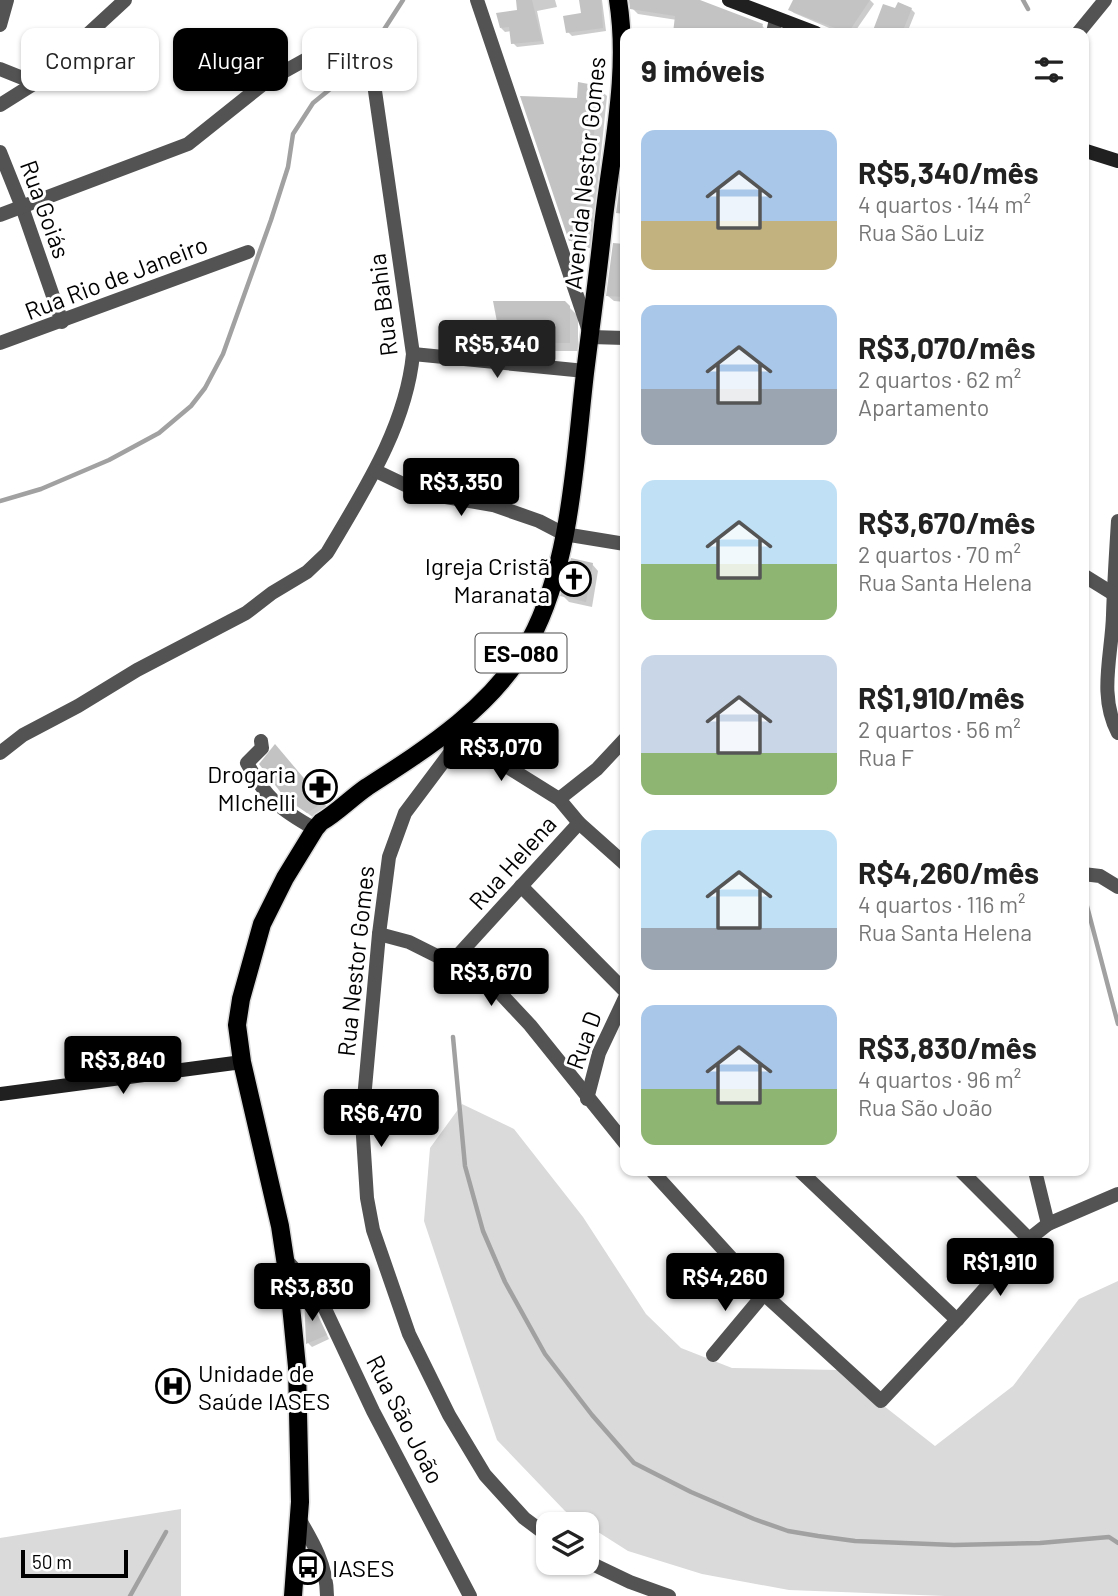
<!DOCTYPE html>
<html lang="pt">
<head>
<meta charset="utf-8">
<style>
	body { margin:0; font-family:Barlow,sans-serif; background:#f6f6f6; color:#222; height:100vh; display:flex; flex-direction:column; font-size:26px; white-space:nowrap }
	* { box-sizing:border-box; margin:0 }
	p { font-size:23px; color:#767676 }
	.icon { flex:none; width:38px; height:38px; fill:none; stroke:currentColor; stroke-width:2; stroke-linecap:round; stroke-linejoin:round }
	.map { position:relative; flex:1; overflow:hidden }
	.details { position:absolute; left:620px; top:28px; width:469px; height:1148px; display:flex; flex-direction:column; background:#fff; border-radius:14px; box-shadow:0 2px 5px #0004 }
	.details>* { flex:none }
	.banner { position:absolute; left:21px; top:28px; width:494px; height:63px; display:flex; gap:14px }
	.tools { position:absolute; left:536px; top:1512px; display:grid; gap:14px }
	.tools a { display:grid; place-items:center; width:63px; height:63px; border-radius:14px; background:#fff; box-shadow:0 2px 5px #0004; font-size:35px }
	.scale { position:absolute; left:21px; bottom:18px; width:107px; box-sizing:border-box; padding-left:7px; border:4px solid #000; border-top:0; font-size:19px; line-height:24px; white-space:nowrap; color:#000; -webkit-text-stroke:5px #fff; paint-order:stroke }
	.price { position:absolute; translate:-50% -60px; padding:0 16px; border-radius:7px; background:#000; color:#fff; font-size:23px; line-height:46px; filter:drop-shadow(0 2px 4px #0008) }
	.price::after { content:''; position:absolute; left:50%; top:42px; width:21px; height:16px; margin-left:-10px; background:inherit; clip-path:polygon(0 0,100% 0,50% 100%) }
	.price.on { background:#222; color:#fff }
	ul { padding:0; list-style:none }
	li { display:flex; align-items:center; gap:21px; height:175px; padding:0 21px }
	li span { display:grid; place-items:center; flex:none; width:196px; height:140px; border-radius:14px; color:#555 }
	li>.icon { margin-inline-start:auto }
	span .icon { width:84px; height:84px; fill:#fffc; stroke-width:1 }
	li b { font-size:30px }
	h2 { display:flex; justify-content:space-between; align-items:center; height:84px; padding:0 21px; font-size:30px }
	.pill { padding:0 24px; border-radius:14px; background:#fff; box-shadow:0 2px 5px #0004; font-size:24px; line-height:63px }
	.pill.on { background:#000; color:#fff }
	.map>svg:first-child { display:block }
</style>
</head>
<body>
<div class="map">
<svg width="1118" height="1596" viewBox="0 0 1118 1596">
	<rect width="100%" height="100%" fill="#fff"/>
	<g fill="#dadada">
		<polygon points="462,1104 514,1129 583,1217 646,1314 681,1348 732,1368 838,1370 935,1446 1013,1386 1079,1299 1118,1281 1118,1596 945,1596 789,1590 702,1574 628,1551 565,1511 497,1440 424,1221 430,1148"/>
		<polygon points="181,1509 181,1596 0,1596 0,1538"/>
	</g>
	<g fill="#0003">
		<polygon points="518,0 555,0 557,7 537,11 544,44 517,47 513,43 511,31 505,32 501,28 519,11"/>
		<polygon points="580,0 602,0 606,31 572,36 568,32 583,14"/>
		<polygon points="630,0 695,0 762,25 767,33 674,33 677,20 638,14 632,8"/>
		<polygon points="795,0 870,0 874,4 854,33 841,33 794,13 790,10"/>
		<polygon points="884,6 896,10 911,9 915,13 907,33 873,33"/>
		<polygon points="598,88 607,96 591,248 579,249 570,240 579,100"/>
		<polygon points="625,246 625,302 614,301 608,296"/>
		<polygon points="565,303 578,316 578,351 511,351 502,342"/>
		<polygon points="592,564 598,571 592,607 569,602 562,595"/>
		<polygon points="281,752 329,809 314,818 286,797"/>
		<polygon points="306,1298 313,1305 329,1339 312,1347 308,1343"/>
	</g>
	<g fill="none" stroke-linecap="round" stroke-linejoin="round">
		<g stroke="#a1a1a1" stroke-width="4.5">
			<polyline points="1023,0 1028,9"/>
			<polyline points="376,42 403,0"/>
			<polyline points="0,501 41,489 109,460 159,433 191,406 205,388 223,354 271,220 288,167 293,134 313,103 356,68"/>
			<polyline points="1083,891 1118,1024"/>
			<polyline points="453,1037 465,1166 483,1231 505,1282 545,1354 592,1415 634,1463 691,1492 754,1519 788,1531 818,1536 855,1541 954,1545 1040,1543 1109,1537 1118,1543"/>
			<polyline points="130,1596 166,1532"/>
		</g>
	</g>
	<g fill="#c3c3c3">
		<polygon points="516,0 532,0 542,41 511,44 509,27 500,28 496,13 517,10"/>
		<polygon points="579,0 601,0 603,28 566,33 563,16 581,13"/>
		<polygon points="629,0 700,0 763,24 760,33 673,33 675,16 630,9"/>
		<polygon points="793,0 870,0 848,33 788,10"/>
		<polygon points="898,2 912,8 902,33 872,33 883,4 895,8"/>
		<polygon points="578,82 599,86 583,240 569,241 520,96 577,98"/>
		<polygon points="625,150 625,214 616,213"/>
		<polygon points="613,243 625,244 625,297 606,296"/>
		<polygon points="493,301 565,301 570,306 570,343 501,343"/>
		<polygon points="571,558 593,563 586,602 560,596"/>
		<polygon points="275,744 324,802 307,813 285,798 259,764"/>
		<polygon points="304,1293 310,1299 327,1335 306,1344"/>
	</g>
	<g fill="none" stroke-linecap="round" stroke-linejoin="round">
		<g stroke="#dbdbdb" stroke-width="21">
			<path id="primary" d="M293,1596L300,1502L297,1367L289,1285L280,1226L242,1062L237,1025L241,999L262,924L285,878L315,829L321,822C338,812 351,798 367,787C428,748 494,706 530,640C571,564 575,458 585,373C591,324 598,275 603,226C611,151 630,75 618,0"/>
		</g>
		<g stroke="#535353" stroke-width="14">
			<polyline points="477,0 591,337 625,338"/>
			<polyline points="0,25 7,0"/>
			<polyline points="773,33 776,19"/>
			<polyline points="1078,33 1105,0"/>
			<polyline points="0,69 35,83"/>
			<polyline points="0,105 35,83 125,0"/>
			<polyline points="0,152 22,207 62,322"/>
			<path d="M0,215L188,144L267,81L321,51L342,49L352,53L368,66L373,77L413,354C406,427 363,492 327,553L307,572L272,593L246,613L137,670L78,706L23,735L0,753"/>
			<polyline points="0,343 248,252"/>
			<polyline points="413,354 585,371"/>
			<polyline points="376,471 422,493 493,505 539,521 564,534 625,544"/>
			<path d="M1118,521C1116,553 1114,583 1113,615C1112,655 1098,695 1118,733"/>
			<polyline points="1083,575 1112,593"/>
			<polyline points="455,734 559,799 579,823 625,864"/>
			<polyline points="462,737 405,813 389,857 379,934 362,1121 367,1198 373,1230 409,1334 449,1415 485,1475 524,1518 548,1536"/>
			<path d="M261,741L262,748L247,763C266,799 281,810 315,829"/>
			<polyline points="559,799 597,769 625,739"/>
			<polyline points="1083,874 1100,876 1118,887"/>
			<polyline points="521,886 625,991"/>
			<polyline points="379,934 409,942 451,963 500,993 530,1025 625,1143"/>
			<polyline points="451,963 579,823"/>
			<polyline points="587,1099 599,1053 625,998"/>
			<polyline points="652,1171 764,1294 881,1401 957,1320 1029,1239 1048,1224 1118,1194"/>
			<polyline points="800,1171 957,1320"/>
			<polyline points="961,1171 1029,1239"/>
			<polyline points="1035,1171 1048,1224"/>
			<polyline points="286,1260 318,1294 373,1411 470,1596"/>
			<polyline points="713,1355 764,1294"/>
			<path d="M298,1517C313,1542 327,1566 327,1596"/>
			<polyline points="586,1561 630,1582 669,1596"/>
		</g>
		<g stroke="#202020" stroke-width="14">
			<polyline points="729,0 816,33"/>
			<polyline points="1083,150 1118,161"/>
			<polyline points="0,1094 242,1062"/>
		</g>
		<use href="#primary" stroke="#000" stroke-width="18"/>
	</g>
	<defs>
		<g id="church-ring" transform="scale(1.75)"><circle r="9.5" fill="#fff" stroke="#000" stroke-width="1.5"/><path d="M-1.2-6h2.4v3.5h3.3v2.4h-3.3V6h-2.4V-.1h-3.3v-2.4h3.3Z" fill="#000"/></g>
		<g id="pharmacy-ring" transform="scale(1.75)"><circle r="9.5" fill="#fff" stroke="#000" stroke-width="1.5"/><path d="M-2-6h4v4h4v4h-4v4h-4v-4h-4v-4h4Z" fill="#000"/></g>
		<g id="hospital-ring" transform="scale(1.75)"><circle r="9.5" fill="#fff" stroke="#000" stroke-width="1.5"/><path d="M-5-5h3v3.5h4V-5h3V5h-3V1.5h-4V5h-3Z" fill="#000"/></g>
		<g id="bus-ring" transform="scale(1.75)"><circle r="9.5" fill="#fff" stroke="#000" stroke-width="1.5"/><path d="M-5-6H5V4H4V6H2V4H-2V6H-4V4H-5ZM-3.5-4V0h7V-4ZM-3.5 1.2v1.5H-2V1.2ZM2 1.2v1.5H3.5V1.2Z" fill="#000"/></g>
	</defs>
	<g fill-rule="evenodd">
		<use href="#church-ring" x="574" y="579"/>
		<use href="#pharmacy-ring" x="320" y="787"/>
		<use href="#hospital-ring" x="173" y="1386"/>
		<use href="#bus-ring" x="308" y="1567"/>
	</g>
	<g text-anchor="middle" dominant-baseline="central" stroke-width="6" stroke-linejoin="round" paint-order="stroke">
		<rect fill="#fff" stroke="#4c4c4c" stroke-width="2" x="475.5" y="633.5" width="91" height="39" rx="5"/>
		<g font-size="23" font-weight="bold" fill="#000">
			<text x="521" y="653">ES-080</text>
		</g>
		<g font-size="24" fill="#000" stroke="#fff">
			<text transform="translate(584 173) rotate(-84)">Avenida Nestor Gomes</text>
			<text transform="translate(46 209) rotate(70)">Rua Goiás</text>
			<text transform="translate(116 277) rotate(-21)">Rua Rio de Janeiro</text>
			<text transform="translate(382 305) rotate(-97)">Rua Bahia</text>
			<text transform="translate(512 862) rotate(-48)">Rua Helena</text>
			<text transform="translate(355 961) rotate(-84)">Rua Nestor Gomes</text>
			<text transform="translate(583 1040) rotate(-70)">Rua D</text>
			<text transform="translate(406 1419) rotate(63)">Rua São João</text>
		</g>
		<g font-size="24" fill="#000" stroke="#fff" text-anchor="end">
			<text x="550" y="565">Igreja Cristã<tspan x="550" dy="28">Maranata</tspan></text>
			<text x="296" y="773">Drogaria<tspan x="296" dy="28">MIchelli</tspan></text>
			<text x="198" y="1372" text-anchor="start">Unidade de<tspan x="198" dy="28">Saúde IASES</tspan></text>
			<text x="332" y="1567" text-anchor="start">IASES</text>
		</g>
	</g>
</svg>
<div class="tools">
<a><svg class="icon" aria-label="layers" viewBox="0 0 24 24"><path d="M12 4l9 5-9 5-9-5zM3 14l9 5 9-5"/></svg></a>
</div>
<div class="scale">50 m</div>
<b class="price on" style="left:497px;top:380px">R$5,340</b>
<b class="price" style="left:461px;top:518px">R$3,350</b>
<b class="price" style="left:501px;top:783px">R$3,070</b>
<b class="price" style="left:491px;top:1008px">R$3,670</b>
<b class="price" style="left:123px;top:1096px">R$3,840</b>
<b class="price" style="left:381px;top:1149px">R$6,470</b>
<b class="price" style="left:1000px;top:1298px">R$1,910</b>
<b class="price" style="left:725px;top:1313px">R$4,260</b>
<b class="price" style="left:312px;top:1323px">R$3,830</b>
<div class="banner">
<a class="pill">Comprar</a>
<a class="pill on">Alugar</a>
<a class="pill">Filtros</a>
</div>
<section class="details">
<h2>9 imóveis<svg class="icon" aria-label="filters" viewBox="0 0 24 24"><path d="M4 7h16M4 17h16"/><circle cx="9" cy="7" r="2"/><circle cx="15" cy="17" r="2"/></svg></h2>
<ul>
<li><span style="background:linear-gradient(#a9c7e8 65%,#c2b280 0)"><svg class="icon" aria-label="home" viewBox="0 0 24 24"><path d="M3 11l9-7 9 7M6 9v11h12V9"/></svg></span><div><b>R$5,340/mês</b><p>4 quartos · 144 m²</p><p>Rua São Luiz</p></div></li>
<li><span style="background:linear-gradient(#a9c7e8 60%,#9aa5b1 0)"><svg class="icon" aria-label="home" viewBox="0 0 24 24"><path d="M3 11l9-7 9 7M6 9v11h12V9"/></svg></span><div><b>R$3,070/mês</b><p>2 quartos · 62 m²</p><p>Apartamento</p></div></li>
<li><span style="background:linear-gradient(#bfe0f5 60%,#8fb573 0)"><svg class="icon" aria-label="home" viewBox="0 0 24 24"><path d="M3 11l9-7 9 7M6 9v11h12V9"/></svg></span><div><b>R$3,670/mês</b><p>2 quartos · 70 m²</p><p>Rua Santa Helena</p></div></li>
<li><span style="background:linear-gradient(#c9d6e8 70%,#8fb573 0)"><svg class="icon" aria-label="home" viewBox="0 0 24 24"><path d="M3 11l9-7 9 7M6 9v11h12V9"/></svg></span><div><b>R$1,910/mês</b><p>2 quartos · 56 m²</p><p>Rua F</p></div></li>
<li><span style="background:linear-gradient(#bfe0f5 70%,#9aa5b1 0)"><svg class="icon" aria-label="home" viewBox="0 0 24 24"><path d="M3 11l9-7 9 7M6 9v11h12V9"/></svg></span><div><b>R$4,260/mês</b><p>4 quartos · 116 m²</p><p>Rua Santa Helena</p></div></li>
<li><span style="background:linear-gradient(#a9c7e8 60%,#8fb573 0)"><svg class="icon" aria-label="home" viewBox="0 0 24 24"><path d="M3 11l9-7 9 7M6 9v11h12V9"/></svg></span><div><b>R$3,830/mês</b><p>4 quartos · 96 m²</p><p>Rua São João</p></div></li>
</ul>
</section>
</div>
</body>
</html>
